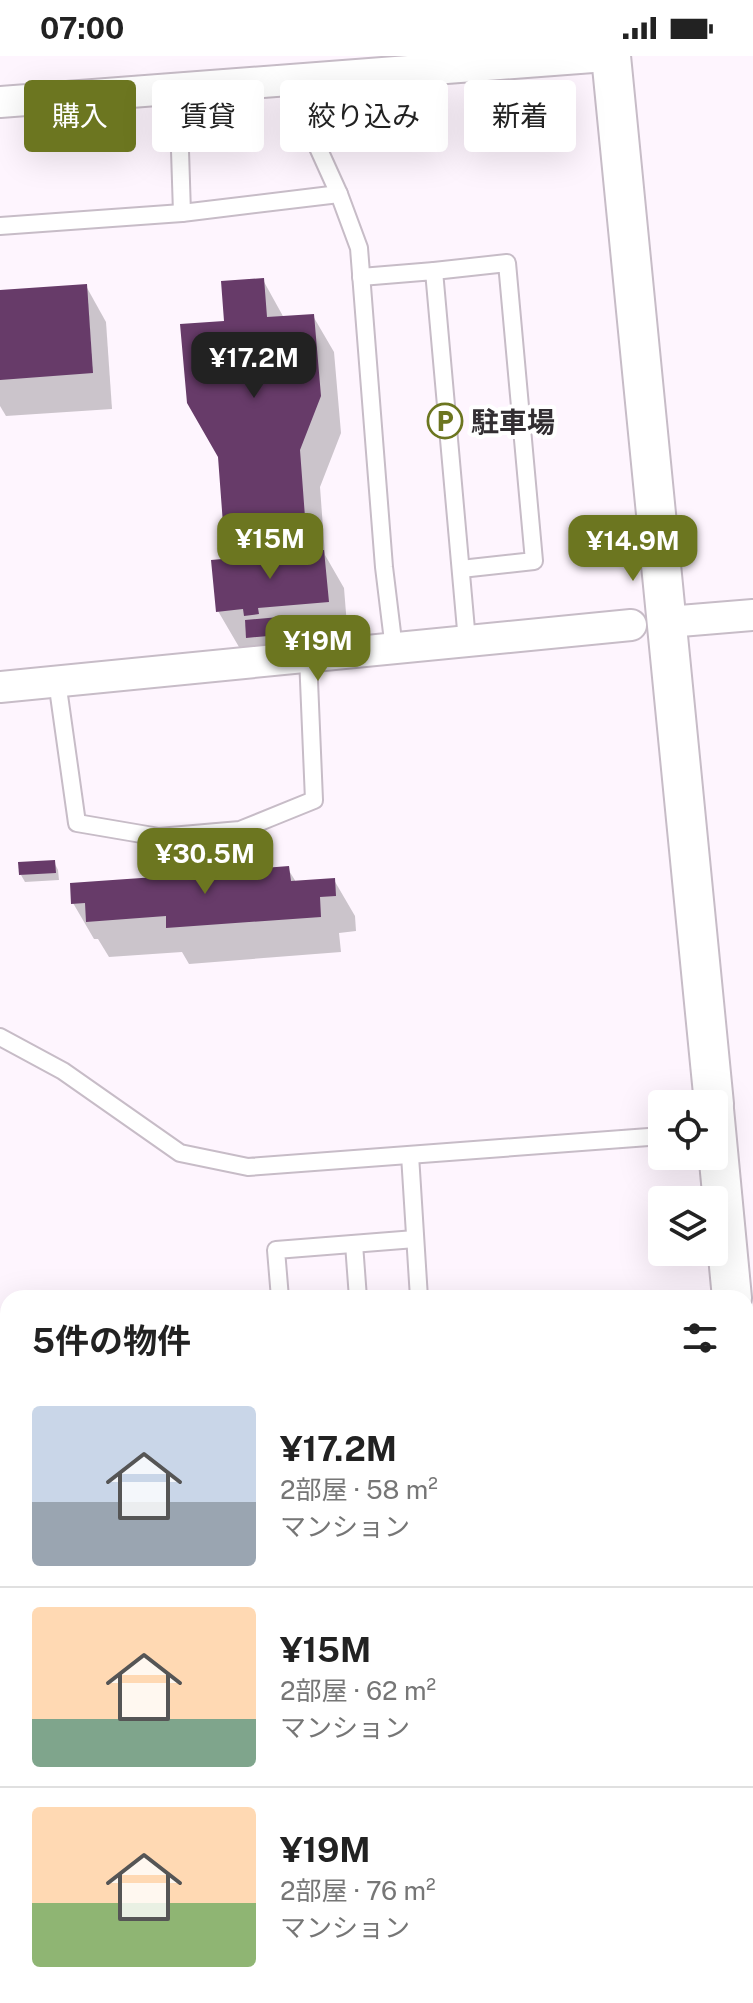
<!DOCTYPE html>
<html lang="ja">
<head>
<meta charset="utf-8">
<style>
	body { margin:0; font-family:"Public Sans","Noto Sans JP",sans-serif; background:#f2f2f2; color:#222; height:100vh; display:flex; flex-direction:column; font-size:30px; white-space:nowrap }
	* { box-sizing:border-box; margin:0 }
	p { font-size:26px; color:#767676 }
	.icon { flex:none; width:44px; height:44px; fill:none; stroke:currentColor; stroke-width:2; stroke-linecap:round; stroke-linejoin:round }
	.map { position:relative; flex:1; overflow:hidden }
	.details { position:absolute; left:0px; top:1234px; width:754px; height:714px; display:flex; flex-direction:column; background:#fff; border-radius:24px 24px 0 0; box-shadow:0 8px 32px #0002 }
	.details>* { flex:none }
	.hud { position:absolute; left:24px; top:24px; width:706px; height:72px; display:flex; gap:16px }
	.controls { position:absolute; left:648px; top:1034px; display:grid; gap:16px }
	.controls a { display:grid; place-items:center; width:80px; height:80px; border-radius:8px; background:#fff; box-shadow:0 8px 32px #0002; font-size:40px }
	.price { position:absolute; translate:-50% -68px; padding:0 18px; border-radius:16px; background:#6c7620; color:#fff; font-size:26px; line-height:52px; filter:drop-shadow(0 2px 4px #0008) }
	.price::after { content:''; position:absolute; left:50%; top:48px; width:24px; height:18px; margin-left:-12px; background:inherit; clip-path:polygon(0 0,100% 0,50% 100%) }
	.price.selected { background:#222; color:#fff }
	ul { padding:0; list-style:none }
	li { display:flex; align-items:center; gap:24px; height:200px; padding:0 32px }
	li+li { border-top:2px solid #e0e0e0 }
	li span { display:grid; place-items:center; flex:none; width:224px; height:160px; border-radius:8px; color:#555 }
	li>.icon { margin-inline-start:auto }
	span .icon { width:96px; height:96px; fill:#fffc; stroke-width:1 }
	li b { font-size:34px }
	h2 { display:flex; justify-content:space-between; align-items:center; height:96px; padding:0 32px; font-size:34px }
	.tag { padding:0 28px; border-radius:8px; background:#fff; box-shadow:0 8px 32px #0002; font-size:28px; line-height:72px }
	.tag.selected { background:#6c7620; color:#fff }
	.status { display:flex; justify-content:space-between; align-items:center; height:56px; padding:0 40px; background:#fff; direction:ltr }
	.status svg { height:22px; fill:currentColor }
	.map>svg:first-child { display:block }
</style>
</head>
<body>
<div class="status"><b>07:00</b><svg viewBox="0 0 49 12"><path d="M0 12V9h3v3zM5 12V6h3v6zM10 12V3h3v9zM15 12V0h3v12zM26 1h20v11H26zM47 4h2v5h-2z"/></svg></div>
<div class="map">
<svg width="753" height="1947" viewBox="0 0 753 1947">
	<rect width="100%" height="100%" fill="#fef5fe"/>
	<g fill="#0003">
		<polygon points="263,224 284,262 313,260 334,296 341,377 320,431 325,499 344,532 348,582 278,588 278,594 267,595 264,589 239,591 218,555 246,503 225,467 226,266"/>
		<polygon points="86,230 106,266 112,353 6,360 0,350 0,236"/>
		<polygon points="210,799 221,818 288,813 296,826 334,824 355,860 356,875 339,877 341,896 189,908 182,896 109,901 98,883 94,883 73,847 186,821"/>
		<polygon points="54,806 58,814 59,824 25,826 21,819"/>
		<polygon points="173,1940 237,1940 238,1947 173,1947"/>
		<polygon points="239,1940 341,1940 342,1947 243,1947"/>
	</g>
	<g fill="#673b69">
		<polygon points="264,222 267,261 314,258 321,340 300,394 305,461 223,468 218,401 187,347 180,268 224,265 221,225"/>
		<polygon points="87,228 93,317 0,324 0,234"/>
		<polygon points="324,494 329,546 258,552 259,558 244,560 243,553 216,556 211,504"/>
		<polygon points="302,559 303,577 246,582 245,564"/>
		<polygon points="211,797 212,816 289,810 291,825 335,822 336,840 320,841 321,861 166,872 166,860 86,866 85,847 71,848 70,827 184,819 182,799"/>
		<polygon points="55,804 56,817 19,819 18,806"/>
		<polygon points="171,1940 227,1940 228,1947 171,1947"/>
	</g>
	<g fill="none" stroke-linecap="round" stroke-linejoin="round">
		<g stroke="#c7bcc7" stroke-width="20">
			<g id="service">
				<polyline points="311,22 315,85 339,138"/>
				<polyline points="178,32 182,157"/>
				<polyline points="0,170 182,157 339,138 359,192 384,511 394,593"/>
				<polyline points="434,215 507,207 534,505 461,513"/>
				<polyline points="361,221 434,215 467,585"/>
				<polyline points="57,625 77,767 159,781 240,774 314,744 308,601"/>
				<polyline points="0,981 63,1015 180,1097 248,1111 662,1080"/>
				<polyline points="410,1099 419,1242"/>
				<polyline points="354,1188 358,1242"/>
				<polyline points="280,1242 276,1194 415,1183"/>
				<polyline points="0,1291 8,1292"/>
				<polyline points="0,1534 8,1534"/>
				<polyline points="0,1831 8,1830"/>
				<polyline points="68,1940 69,1947"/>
				<polyline points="291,1940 292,1947"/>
				<polyline points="474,1940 474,1947"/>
				<polyline points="644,1940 644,1947"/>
			</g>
		</g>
		<g stroke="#c7bcc7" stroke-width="34">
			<g id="minor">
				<polyline points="0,46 606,0"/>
				<polyline points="668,566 753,559"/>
				<polyline points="0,631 631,569"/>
			</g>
		</g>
		<g stroke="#c7bcc7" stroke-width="42">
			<g id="tertiary">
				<polyline points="611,0 714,1048"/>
				<polyline points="714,1053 732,1242"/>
				<polyline points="746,1385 753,1458"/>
			</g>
		</g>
		<use href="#service" stroke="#fff" stroke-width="16"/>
		<use href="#minor" stroke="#fff" stroke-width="30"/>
		<use href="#tertiary" stroke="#fff" stroke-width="38"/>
	</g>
	<defs>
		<g id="parking-ring" transform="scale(1.8)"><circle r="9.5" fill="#fff" stroke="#6c7620" stroke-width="1.5"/><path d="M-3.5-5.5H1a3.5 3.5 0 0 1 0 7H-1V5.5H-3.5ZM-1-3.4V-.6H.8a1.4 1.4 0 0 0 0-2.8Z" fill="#6c7620"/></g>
	</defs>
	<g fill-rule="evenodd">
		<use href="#parking-ring" x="445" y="365"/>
	</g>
	<g text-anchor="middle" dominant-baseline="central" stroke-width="8" stroke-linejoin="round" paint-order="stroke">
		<g font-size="28" font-weight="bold" fill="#322e32" stroke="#fff" text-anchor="start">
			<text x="471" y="365">駐車場</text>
		</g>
	</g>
</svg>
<div class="controls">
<a><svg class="icon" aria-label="locate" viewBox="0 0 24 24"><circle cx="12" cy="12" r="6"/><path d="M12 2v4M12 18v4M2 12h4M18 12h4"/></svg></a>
<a><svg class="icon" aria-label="layers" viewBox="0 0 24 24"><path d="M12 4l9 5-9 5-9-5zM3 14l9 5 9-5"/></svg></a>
</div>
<b class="price selected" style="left:254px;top:344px">¥17.2M</b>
<b class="price" style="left:270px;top:525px">¥15M</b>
<b class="price" style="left:633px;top:527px">¥14.9M</b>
<b class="price" style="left:318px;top:627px">¥19M</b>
<b class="price" style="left:205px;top:840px">¥30.5M</b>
<div class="hud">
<a class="tag selected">購入</a>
<a class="tag">賃貸</a>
<a class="tag">絞り込み</a>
<a class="tag">新着</a>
</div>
<section class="details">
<h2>5件の物件<svg class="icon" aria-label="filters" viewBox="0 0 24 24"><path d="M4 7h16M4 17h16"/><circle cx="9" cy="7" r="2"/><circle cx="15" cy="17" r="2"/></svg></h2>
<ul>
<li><span style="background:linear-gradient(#c9d6e8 60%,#9aa5b1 0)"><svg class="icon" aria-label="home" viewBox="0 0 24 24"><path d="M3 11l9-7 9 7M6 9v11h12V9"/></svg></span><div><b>¥17.2M</b><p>2部屋 · 58 m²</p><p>マンション</p></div></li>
<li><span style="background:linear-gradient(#ffd9b3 70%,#7fa58c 0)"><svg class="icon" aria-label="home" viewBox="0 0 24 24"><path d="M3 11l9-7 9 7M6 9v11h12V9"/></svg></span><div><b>¥15M</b><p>2部屋 · 62 m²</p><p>マンション</p></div></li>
<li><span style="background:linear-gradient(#ffd9b3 60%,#8fb573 0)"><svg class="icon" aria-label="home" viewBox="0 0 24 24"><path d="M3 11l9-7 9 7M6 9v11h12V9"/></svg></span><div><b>¥19M</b><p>2部屋 · 76 m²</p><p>マンション</p></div></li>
</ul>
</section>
</div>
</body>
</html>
